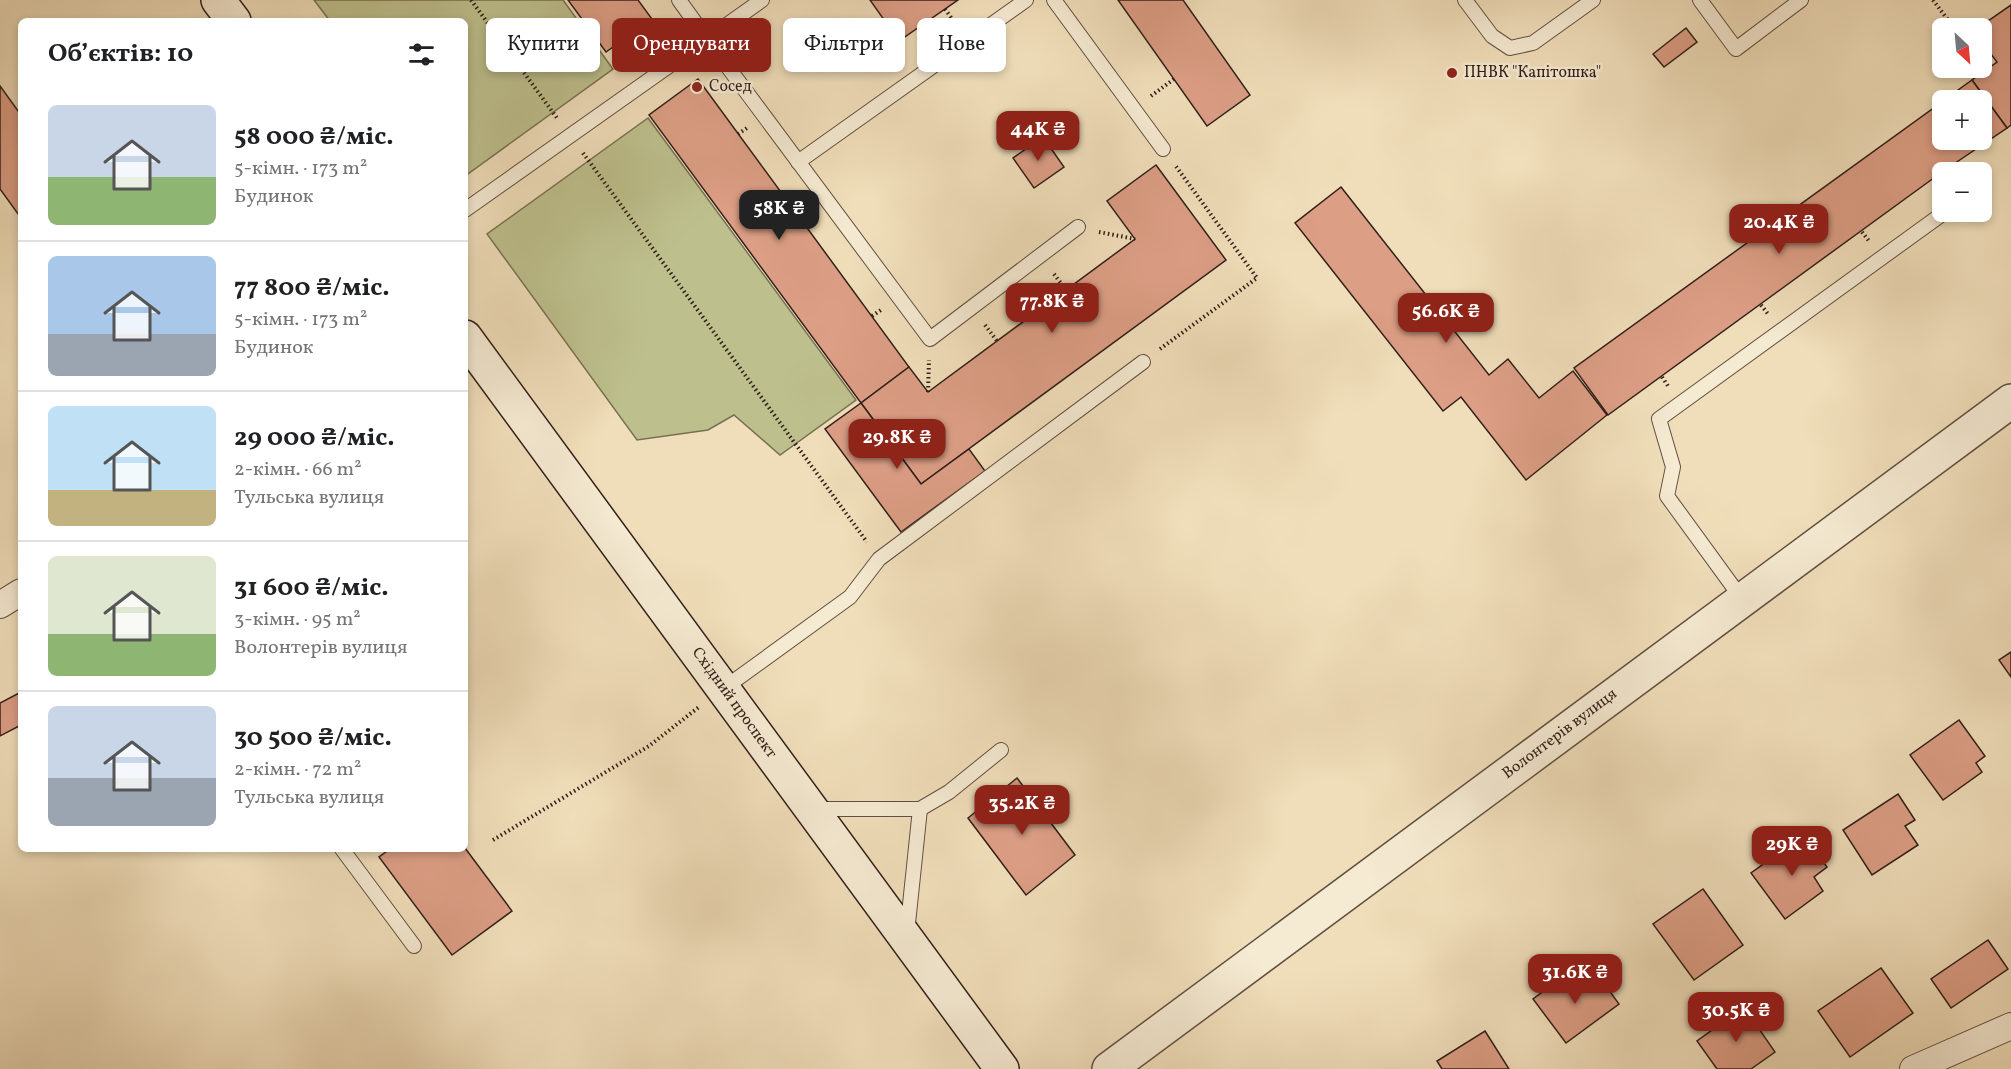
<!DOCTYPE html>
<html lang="uk">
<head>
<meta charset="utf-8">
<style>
	body { margin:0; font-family:Vollkorn,serif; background:#f2f2f2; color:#202124; height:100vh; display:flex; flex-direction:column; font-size:22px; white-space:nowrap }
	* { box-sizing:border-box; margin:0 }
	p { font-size:20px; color:#757577 }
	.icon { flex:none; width:33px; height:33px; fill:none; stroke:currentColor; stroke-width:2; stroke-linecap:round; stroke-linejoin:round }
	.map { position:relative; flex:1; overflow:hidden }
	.details { position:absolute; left:18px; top:18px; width:450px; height:834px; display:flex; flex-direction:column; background:#fff; border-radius:9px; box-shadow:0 3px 9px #0003 }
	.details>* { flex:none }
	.banner { position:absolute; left:486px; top:18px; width:570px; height:54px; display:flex; gap:12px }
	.needle { width:39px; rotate:154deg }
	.buttons { position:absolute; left:1932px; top:18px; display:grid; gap:12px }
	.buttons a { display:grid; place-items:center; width:60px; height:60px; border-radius:9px; background:#fff; box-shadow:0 3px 9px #0003; font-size:30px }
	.price { position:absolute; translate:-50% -51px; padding:0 14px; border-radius:12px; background:#8f2418; color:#fff; font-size:20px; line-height:39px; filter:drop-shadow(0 2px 3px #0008) }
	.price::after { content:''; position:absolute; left:50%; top:36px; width:18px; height:14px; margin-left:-9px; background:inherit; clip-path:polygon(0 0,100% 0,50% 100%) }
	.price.on { background:#222; color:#fff }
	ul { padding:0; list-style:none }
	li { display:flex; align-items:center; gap:18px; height:150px; padding:0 30px }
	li+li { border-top:2px solid #e0e0e0 }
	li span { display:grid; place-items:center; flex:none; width:168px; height:120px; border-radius:9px; color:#555 }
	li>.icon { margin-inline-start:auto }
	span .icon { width:72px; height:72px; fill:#fffc; stroke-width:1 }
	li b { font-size:26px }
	h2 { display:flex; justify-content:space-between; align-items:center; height:72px; padding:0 30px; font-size:26px }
	.tag { padding:0 21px; border-radius:9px; background:#fff; box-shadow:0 3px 9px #0003; font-size:21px; line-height:54px }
	.tag.on { background:#8f2418; color:#fff }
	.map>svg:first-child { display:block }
</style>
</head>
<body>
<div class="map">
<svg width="2011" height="1069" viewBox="0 0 2011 1069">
	<rect width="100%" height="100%" fill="#f0deba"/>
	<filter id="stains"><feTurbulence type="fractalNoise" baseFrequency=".00333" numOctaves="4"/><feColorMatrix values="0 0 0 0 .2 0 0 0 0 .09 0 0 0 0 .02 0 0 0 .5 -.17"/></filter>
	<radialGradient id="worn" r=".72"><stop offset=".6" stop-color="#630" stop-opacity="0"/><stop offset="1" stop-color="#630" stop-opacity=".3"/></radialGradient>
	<g fill="#bdc08d" stroke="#787053" stroke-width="1.5">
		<polygon points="314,0 563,0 613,69 465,176 465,21 330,21"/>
		<polygon points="648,118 856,400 780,455 734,415 708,430 637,440 487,234"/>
	</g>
	<g fill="#dc9e85" stroke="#321f19" stroke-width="1.5">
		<polygon points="568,0 638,0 652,19 606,52"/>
		<polygon points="870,0 958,0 899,41"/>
		<polygon points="1118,0 1183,0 1250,95 1207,126"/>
		<polygon points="2011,5 2011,125 2007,128 1972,80 1997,62 1982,42 1982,28 1978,28"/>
		<polygon points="1686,28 1697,42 1664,67 1653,54"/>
		<polygon points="698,79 909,367 861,403 649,115"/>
		<polygon points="1972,80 2007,128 1942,172 1608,415 1574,368 1942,102 1942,140 1982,140 1982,100 1944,100"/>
		<polygon points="0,86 21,115 21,218 0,189"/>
		<polygon points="1043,137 1064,167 1034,188 1013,158"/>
		<polygon points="1156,165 1226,260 921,484 861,403 909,367 928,392 1135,239 1107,201"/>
		<polygon points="1341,187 1489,375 1508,359 1539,398 1573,371 1607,415 1526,480 1461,397 1443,411 1295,223"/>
		<polygon points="861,403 921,484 969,449 985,471 901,532 825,429"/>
		<polygon points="2011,652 2011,677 1999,660"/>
		<polygon points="21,692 21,725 0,736 0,703"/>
		<polygon points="1959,720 1985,756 1976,763 1982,772 1943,800 1910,755"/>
		<polygon points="1017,778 1075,855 1026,895 968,818"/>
		<polygon points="1898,794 1915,820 1905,826 1918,845 1872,875 1843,830"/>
		<polygon points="1804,835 1827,867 1814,877 1823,891 1785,919 1751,873"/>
		<polygon points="465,848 512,911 452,955 379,857 390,849"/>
		<polygon points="1703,889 1743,945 1694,980 1653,924"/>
		<polygon points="1988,940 2008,969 1951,1008 1931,979"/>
		<polygon points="1881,968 1913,1013 1850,1057 1818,1011"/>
		<polygon points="1574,969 1588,988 1601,979 1619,1004 1566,1043 1533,999"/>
		<polygon points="1744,1007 1775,1052 1751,1069 1717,1069 1697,1041"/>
		<polygon points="1485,1031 1509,1069 1442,1069 1437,1061"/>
	</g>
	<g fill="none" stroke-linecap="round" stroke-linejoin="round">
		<g stroke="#624f41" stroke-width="16">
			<g id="service">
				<polyline points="762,0 707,39 930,339 1078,227"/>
				<polyline points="1054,0 1163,149"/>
				<polyline points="1465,0 1492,36 1510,48 1533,43 1593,0"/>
				<polyline points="1700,0 1736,49 1801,0"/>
				<polyline points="798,162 1026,0"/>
				<polyline points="465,210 707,39 679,0"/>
				<polyline points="1742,599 1667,496 1673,467 1659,419 1945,212"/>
				<polyline points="723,689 850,597 879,559 1143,362"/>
				<polyline points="813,809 920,809 949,792 1001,750"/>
				<polyline points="342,849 414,946"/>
				<polyline points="907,933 920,809"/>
			</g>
		</g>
		<g stroke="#624f41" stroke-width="28">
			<g id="minor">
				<polyline points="0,605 21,592"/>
				<polyline points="1913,1069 2011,1026"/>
			</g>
		</g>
		<g stroke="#624f41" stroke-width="36">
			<polyline id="tertiary" points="1109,1069 2011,401"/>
		</g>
		<g stroke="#321f19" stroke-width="36">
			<g id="secondary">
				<polyline points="218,0 234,21"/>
				<polyline points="465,337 1002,1069"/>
			</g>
		</g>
		<g stroke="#321f19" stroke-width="4" stroke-dasharray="1.5 3" stroke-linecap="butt">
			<polyline points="471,0 557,118"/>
			<polyline points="1933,0 1954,28"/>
			<polyline points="945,9 955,23"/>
			<polyline points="1982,65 1985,71"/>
			<polyline points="1151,96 1174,79"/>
			<polyline points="738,134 747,128"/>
			<polyline points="583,153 867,542"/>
			<polyline points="1958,163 1966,172"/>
			<polyline points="807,227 816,221"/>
			<polyline points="1099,232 1135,239"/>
			<polyline points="1862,232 1869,241"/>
			<polyline points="1054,274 1066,290"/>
			<polyline points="1761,305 1768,314"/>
			<polyline points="872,316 881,310"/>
			<polyline points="985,325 997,341"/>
			<polyline points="1160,349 1257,278 1175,165"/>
			<polyline points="1662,377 1668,386"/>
			<polyline points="928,392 929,360"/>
			<polyline points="493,840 649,746 699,707"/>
		</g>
		<use href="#service" stroke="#f5ead2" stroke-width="14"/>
		<use href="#minor" stroke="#f5ead2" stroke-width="26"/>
		<use href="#tertiary" stroke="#f5ead2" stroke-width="33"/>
		<use href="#secondary" stroke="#f5ead2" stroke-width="33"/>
	</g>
	<g fill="#8f2418" stroke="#f5ead2" stroke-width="2">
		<circle cx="1452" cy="73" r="6"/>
		<circle cx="697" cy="87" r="6"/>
	</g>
	<g text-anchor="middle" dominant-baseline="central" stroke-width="5" stroke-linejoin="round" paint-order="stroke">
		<g font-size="16" fill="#321f19" stroke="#f5ead2" text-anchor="start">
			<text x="1464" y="73">ПНВК "Капітошка"</text>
			<text x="709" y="87">Сосед</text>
		</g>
		<g font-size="16" fill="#321f19" stroke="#f5ead2">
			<text transform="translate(734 703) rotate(54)">Східний проспект</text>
			<text transform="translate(1560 734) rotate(-37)">Волонтерів вулиця</text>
		</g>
	</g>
	<rect width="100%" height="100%" filter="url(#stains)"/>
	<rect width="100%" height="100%" fill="url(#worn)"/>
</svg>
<div class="buttons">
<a><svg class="needle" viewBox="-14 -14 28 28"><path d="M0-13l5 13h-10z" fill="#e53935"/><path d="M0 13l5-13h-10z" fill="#757577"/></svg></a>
<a>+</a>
<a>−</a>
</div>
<b class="price" style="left:1038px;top:162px">44K ₴</b>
<b class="price on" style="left:779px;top:241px">58K ₴</b>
<b class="price" style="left:1779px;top:255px">20.4K ₴</b>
<b class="price" style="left:1052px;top:334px">77.8K ₴</b>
<b class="price" style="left:1446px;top:344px">56.6K ₴</b>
<b class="price" style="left:897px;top:470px">29.8K ₴</b>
<b class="price" style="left:1022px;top:836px">35.2K ₴</b>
<b class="price" style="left:1792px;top:877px">29K ₴</b>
<b class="price" style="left:1575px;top:1005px">31.6K ₴</b>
<b class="price" style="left:1736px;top:1043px">30.5K ₴</b>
<div class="banner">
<a class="tag">Купити</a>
<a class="tag on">Орендувати</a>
<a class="tag">Фільтри</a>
<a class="tag">Нове</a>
</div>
<section class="details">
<h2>Об’єктів: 10<svg class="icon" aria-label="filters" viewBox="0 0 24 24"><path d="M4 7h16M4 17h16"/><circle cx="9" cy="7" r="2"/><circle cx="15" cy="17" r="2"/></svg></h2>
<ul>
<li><span style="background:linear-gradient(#c9d6e8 60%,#8fb573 0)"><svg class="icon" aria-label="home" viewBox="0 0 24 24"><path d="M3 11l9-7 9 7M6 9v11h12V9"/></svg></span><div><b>58 000 ₴/міс.</b><p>5-кімн. · 173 m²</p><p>Будинок</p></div></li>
<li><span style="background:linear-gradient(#a9c7e8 65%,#9aa5b1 0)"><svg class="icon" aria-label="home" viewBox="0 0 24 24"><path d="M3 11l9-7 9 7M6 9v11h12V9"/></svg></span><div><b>77 800 ₴/міс.</b><p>5-кімн. · 173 m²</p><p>Будинок</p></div></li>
<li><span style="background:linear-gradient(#bfe0f5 70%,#c2b280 0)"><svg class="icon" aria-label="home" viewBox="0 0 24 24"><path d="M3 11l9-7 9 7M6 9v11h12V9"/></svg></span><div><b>29 000 ₴/міс.</b><p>2-кімн. · 66 m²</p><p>Тульська вулиця</p></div></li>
<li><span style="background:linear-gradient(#dfe7d0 65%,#8fb573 0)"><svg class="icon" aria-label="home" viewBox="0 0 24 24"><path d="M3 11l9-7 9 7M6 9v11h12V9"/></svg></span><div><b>31 600 ₴/міс.</b><p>3-кімн. · 95 m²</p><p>Волонтерів вулиця</p></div></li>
<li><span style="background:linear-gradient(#c9d6e8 60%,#9aa5b1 0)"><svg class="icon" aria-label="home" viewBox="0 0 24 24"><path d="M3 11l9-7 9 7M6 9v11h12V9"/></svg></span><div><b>30 500 ₴/міс.</b><p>2-кімн. · 72 m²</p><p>Тульська вулиця</p></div></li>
</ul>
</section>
</div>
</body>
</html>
